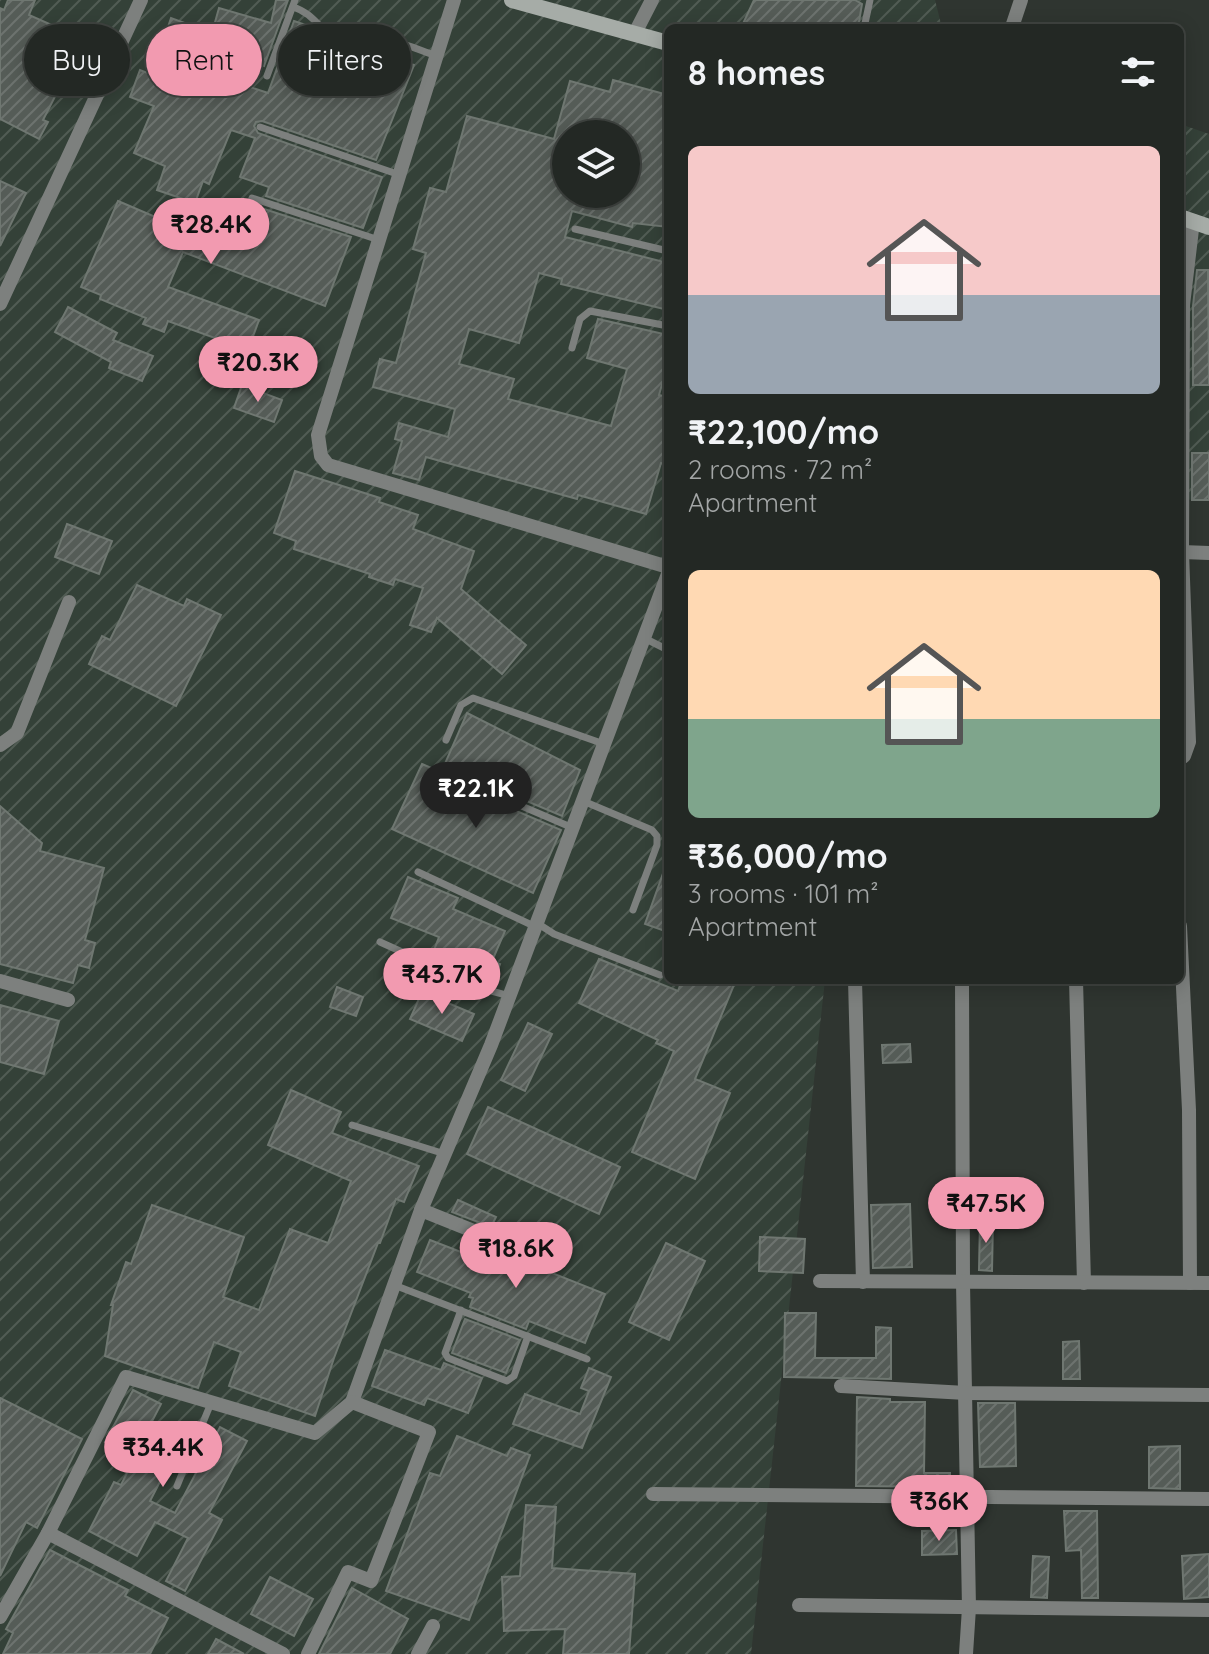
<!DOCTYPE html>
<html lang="en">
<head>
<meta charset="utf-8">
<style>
	body { margin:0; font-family:Quicksand,sans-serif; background:#2b302c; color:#f1f3f6; height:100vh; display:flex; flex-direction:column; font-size:30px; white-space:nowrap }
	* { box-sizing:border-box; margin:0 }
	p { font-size:26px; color:#a3a6a6 }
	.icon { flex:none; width:44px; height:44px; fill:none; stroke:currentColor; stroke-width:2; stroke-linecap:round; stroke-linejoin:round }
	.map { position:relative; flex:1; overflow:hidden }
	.details { position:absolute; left:664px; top:24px; width:520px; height:960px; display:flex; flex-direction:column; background:#232824; border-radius:12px; box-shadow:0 4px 20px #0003,0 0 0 2px #404441 }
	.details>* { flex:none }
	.guide { position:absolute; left:24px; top:24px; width:520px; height:72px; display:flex; gap:16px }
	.fabs { position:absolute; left:552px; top:120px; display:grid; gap:16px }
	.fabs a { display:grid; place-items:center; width:88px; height:88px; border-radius:50%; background:#232824; box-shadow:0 4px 20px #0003,0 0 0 2px #404441; font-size:40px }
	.price { position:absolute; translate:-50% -68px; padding:0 18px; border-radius:28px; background:#f29ab0; color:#111; font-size:26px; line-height:52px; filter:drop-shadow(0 2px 4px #0008) }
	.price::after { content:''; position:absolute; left:50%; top:48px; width:24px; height:18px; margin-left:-12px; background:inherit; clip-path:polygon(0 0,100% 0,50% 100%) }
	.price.active { background:#222; color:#fff }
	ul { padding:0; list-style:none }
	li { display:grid; align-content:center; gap:16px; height:424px; padding:0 24px }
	li span { display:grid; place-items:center; height:248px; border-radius:12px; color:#555 }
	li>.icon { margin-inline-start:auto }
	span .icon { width:144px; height:144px; fill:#fffc; stroke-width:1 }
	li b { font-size:34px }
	h2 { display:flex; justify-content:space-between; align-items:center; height:96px; padding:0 24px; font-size:34px }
	.tag { padding:0 28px; border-radius:36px; background:#232824; box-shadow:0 4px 20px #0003,0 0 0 2px #404441; font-size:28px; line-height:72px }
	.tag.active { background:#f29ab0; color:#111 }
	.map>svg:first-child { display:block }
</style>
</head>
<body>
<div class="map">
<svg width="1209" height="1654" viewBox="0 0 1209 1654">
	<defs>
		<pattern id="industrial-furrows" width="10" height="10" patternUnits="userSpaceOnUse" patternTransform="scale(2)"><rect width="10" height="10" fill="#344138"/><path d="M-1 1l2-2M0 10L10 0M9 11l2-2" fill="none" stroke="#515c54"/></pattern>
		<pattern id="building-hatch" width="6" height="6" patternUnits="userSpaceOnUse" patternTransform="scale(2)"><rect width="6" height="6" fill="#555c57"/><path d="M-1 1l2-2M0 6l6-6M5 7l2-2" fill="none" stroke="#6d736f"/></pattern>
	</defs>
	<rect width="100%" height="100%" fill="#2f3530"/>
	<g fill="url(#industrial-furrows)" fill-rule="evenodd">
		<path d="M0,0H935L942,28H668V980H825L751,1654H0ZM566,134H626V194H566Z"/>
		<polygon points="1180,124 1209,134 1209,501 1180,499"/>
	</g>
	<g fill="url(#building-hatch)" stroke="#6f7771" stroke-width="2" fill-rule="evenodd">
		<polygon points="8,0 35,0 29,15 54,26 51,33 86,49 76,72 69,69 43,120 48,122 39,139 0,119 0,8 4,10"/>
		<polygon points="276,0 288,0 264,66 165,36 171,18 212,33 219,8 271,23"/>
		<polygon points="754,0 855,0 862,4 858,28 741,28"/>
		<polygon points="294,21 312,27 317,32 315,40 335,56 361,68 385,65 388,58 414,65 376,160 262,121 256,122 254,126 258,133 382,177 363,228 266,196 269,187 240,177 255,138 231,130 209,184 203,181 195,203 157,190 165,166 134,153 154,106 130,97 140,70 207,96 214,75 268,93"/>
		<path d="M613,80L668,95V227L633,223L632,227L572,211L565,237L668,263V310L561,284L562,279L539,273L519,343L469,329L459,364L514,379L508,399L611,426L627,369L587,358L598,319L668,335V363L659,395L668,397V465L661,463L646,514L578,495L577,499L426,457L419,480L393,473L402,441L395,439L399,423L448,437L455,409L373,387L380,359L396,363L426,253L413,249L430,188L446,192L467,116L554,139L570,81L610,92ZM566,134H626V194H566Z"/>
		<polygon points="0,181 26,193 0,246"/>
		<polygon points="118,201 209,240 221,205 258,218 261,208 351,237 325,306 183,252 168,287 259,320 248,350 168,321 164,332 143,324 146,318 100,299 101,295 81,287"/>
		<polygon points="1197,270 1208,270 1209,385 1193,385 1193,306"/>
		<polygon points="68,307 117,333 113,340 153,356 142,381 109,368 111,362 55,332"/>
		<polygon points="242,385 282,400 274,422 234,408"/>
		<rect x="1192" y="453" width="17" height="47"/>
		<polygon points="295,471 380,498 379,502 418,515 413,529 474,551 461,589 526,645 502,674 437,618 431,632 410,625 423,588 395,579 393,585 369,577 370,574 294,549 296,541 274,533"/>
		<polygon points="67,524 112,541 99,574 55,557"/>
		<polygon points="137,585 184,606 187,599 221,615 176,706 89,664 102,636 110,640"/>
		<polygon points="467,713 580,770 562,816 444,766"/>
		<polygon points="422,764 436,770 439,778 561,830 533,893 392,829"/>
		<polygon points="0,806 42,843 40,851 104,868 85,940 95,943 89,968 78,965 73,983 0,964"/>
		<polygon points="666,865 668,865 668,932 645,924"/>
		<polygon points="408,877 458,898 453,909 505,931 492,961 500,964 493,983 431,958 439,937 391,918"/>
		<polygon points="599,959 678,991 682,980 736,980 695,1079 730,1093 695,1179 632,1152 674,1051 656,1043 658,1040 579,1003"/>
		<polygon points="337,987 363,997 356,1016 330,1007"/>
		<polygon points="422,992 474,1014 462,1041 410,1019"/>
		<polygon points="0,1005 59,1021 44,1074 0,1062"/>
		<polygon points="528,1023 552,1034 525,1091 501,1080"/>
		<polygon points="910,1044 911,1062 883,1063 882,1045"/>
		<polygon points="291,1090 341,1112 332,1133 419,1166 404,1202 396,1199 380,1243 378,1243 334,1358 315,1416 229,1386 241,1352 214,1342 198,1388 105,1356 113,1305 111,1305 126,1262 131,1264 152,1205 244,1237 223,1297 259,1310 290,1229 328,1243 351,1181 268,1145"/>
		<polygon points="488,1107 620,1167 599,1214 467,1154"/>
		<polygon points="458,1200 496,1217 491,1227 452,1212"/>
		<polygon points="910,1204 912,1267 873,1268 871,1205"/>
		<polygon points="980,1220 993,1220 992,1271 979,1270"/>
		<polygon points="760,1237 805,1239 803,1273 759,1271"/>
		<polygon points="430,1240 484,1261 489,1248 605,1294 585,1343 529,1321 526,1329 470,1307 473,1298 469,1297 471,1293 417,1272"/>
		<polygon points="666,1243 705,1261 669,1340 629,1322"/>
		<polygon points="785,1313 816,1313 815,1358 876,1358 876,1327 891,1328 891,1379 784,1377"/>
		<polygon points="465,1319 520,1340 506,1373 452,1353"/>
		<polygon points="1079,1341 1080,1379 1063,1379 1063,1342"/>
		<polygon points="385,1350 441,1370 444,1363 482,1378 468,1413 427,1398 424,1405 372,1386"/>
		<polygon points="589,1368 611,1377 582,1448 513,1424 525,1394 580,1414 589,1391 581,1388"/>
		<polygon points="133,1390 161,1404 148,1429 179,1445 150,1501 175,1513 220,1427 247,1441 209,1513 222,1520 185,1591 166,1581 188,1538 155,1522 137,1556 89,1531 114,1482 121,1485 134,1459 105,1442"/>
		<polygon points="857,1397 890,1399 890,1402 925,1402 924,1473 950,1473 950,1487 856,1486"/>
		<polygon points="0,1398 82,1439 37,1528 26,1522 0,1576"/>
		<polygon points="978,1403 1015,1403 1016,1466 980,1467"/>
		<polygon points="457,1436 507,1456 511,1448 530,1455 469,1620 386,1591 430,1473 440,1476"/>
		<polygon points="1180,1446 1180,1489 1149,1488 1149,1447"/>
		<polygon points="526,1505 556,1507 552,1568 635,1574 629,1654 563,1654 565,1629 504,1631 502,1577 520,1576"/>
		<polygon points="1064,1511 1097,1511 1098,1598 1082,1598 1081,1550 1066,1551"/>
		<polygon points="956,1530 957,1554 922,1555 922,1531"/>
		<polygon points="50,1550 128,1590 125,1596 168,1618 150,1654 3,1654 13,1633 6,1629"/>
		<polygon points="1209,1554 1209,1597 1184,1599 1182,1556"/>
		<polygon points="1033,1556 1049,1557 1047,1598 1031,1597"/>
		<polygon points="270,1577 313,1599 294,1636 251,1614"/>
		<polygon points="352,1588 408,1619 390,1654 319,1654"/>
		<polygon points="216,1639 244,1654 208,1654"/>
	</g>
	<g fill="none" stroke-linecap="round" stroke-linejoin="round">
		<g stroke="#7d807e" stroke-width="7">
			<path d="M293,7C316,14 322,35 343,44C364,53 378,40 394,42C408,44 423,52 437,56"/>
			<polyline points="864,28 870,0"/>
			<polyline points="267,76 295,0"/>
			<polyline points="260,127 400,175"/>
			<polyline points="252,198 379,240"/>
			<polyline points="575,229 668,251"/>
			<polyline points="572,348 580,319 590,311 668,326"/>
			<polyline points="644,638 668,650"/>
			<polyline points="446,740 461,705 473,698 604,744"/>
			<polyline points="442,772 573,828"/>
			<polyline points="583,801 652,830 657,836 657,845 633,910"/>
			<polyline points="418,872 536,927"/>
			<polyline points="537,923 554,934 660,975"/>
			<polyline points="380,942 484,989 510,996"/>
			<polyline points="352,1125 445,1154"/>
			<polyline points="394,1285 587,1359"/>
			<polyline points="461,1310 445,1353 448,1358 507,1381 514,1376 528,1336"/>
			<polyline points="177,1486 211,1403"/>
		</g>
		<g stroke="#7d807e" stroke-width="14">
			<polyline points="454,0 318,435 321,456 328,465 668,567"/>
			<polyline points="1012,27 1021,0"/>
			<polyline points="635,33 652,0"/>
			<polyline points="0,304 141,0"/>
			<polyline points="1182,552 1209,553"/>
			<polyline points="0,745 17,733 69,602"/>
			<polyline points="1180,759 1184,756 1189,742 1182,552 1183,305 1193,221"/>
			<polyline points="1180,926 1189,1110 1190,1283"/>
			<polyline points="855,980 863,1282"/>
			<polyline points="962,980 963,1283 969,1608 966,1654"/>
			<polyline points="1076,980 1084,1283"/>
			<polyline points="0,981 68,1000"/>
			<polyline points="421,1210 546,1260"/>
			<polyline points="820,1281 1209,1283"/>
			<polyline points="841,1386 966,1393 1209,1395"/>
			<polyline points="653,1494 1209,1499"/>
			<polyline points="48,1533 283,1654"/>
			<polyline points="799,1605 1209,1610"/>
			<polyline points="0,1617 48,1533 126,1377 315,1433 352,1402 421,1210 491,1045 668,574"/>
			<polyline points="308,1654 348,1572 371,1581 429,1432 352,1402"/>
			<polyline points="418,1654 433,1626"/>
		</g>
		<g stroke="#a6aca7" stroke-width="16">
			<polyline points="512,0 668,43"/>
			<polyline points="1180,217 1209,227"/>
		</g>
	</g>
</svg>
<div class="fabs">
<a><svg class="icon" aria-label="layers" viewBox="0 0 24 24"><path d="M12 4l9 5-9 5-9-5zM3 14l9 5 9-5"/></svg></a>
</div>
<b class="price" style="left:211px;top:266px">₹28.4K</b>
<b class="price" style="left:258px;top:404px">₹20.3K</b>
<b class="price active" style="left:476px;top:830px">₹22.1K</b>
<b class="price" style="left:442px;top:1016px">₹43.7K</b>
<b class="price" style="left:986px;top:1245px">₹47.5K</b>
<b class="price" style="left:516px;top:1290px">₹18.6K</b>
<b class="price" style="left:163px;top:1489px">₹34.4K</b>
<b class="price" style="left:939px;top:1543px">₹36K</b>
<div class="guide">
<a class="tag">Buy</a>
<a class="tag active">Rent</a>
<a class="tag">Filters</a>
</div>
<section class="details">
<h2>8 homes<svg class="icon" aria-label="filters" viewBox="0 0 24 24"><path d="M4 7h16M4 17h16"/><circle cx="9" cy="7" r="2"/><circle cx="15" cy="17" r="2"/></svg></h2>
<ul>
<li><span style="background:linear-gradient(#f6c9c9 60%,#9aa5b1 0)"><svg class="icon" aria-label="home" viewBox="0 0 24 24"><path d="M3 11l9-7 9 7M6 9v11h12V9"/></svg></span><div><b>₹22,100/mo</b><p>2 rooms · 72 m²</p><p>Apartment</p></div></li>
<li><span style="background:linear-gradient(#ffd9b3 60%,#7fa58c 0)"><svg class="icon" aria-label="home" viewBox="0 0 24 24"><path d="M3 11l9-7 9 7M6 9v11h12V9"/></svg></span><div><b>₹36,000/mo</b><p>3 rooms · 101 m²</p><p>Apartment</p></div></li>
</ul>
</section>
</div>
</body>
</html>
